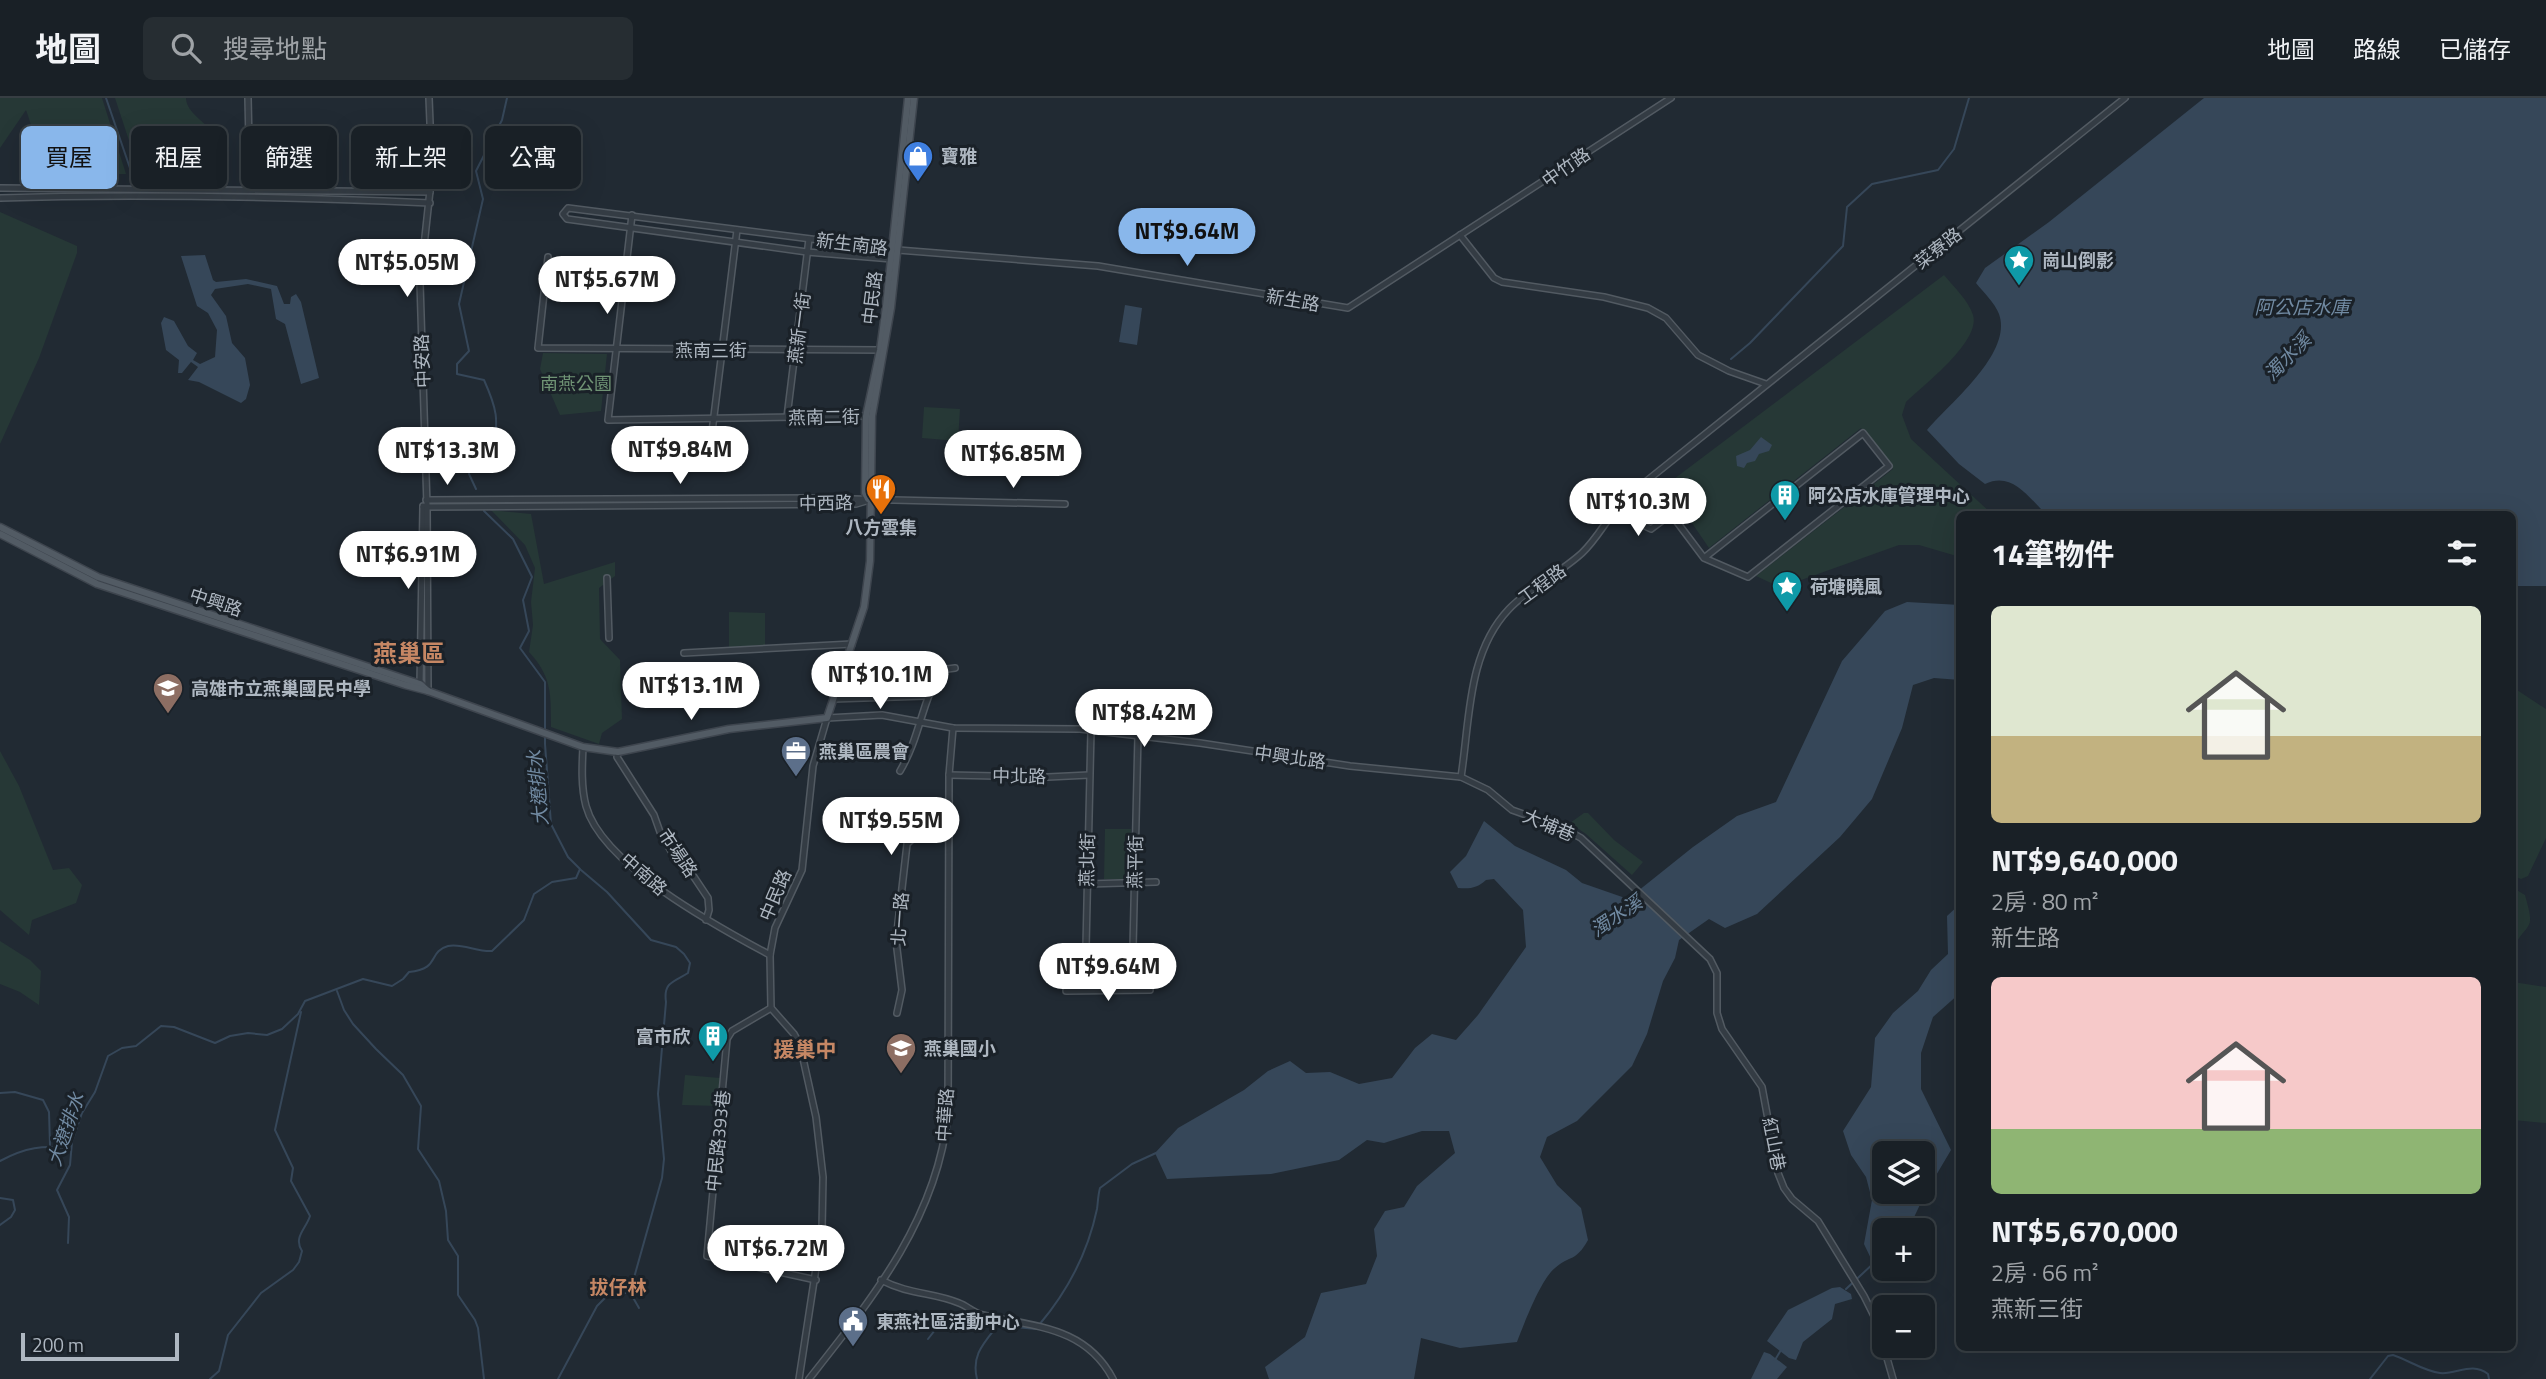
<!DOCTYPE html>
<html lang="zh-TW">
<head>
<meta charset="utf-8">
<style>
	body { margin:0; font-family:"Titillium Web","Noto Sans TC",sans-serif; background:#262d32; color:#f1f3f6; height:100vh; display:flex; flex-direction:column; font-size:26px; white-space:nowrap }
	* { box-sizing:border-box; margin:0 }
	p { font-size:23px; color:#9fa3a7 }
	.icon { flex:none; width:38px; height:38px; fill:none; stroke:currentColor; stroke-width:2; stroke-linecap:round; stroke-linejoin:round }
	.map { position:relative; flex:1; overflow:hidden }
	.side { position:absolute; left:1956px; top:413px; width:560px; height:840px; display:flex; flex-direction:column; background:#192026; border-radius:10px; box-shadow:0 7px 28px #0002,0 0 0 2px #373e43 }
	.side>* { flex:none }
	.banner { position:absolute; left:21px; top:28px; width:665px; height:63px; display:flex; gap:14px }
	.buttons { position:absolute; left:1872px; top:1043px; display:grid; gap:14px }
	.buttons a { display:grid; place-items:center; width:63px; height:63px; border-radius:10px; background:#192026; box-shadow:0 7px 28px #0002,0 0 0 2px #373e43; font-size:35px }
	.scale { position:absolute; left:21px; bottom:18px; width:158px; box-sizing:border-box; padding-left:7px; border:4px solid #aeb7c1; border-top:0; font-size:19px; line-height:24px; white-space:nowrap; color:#aeb7c1; -webkit-text-stroke:5px #1a2128; paint-order:stroke }
	.price { position:absolute; translate:-50% -60px; padding:0 16px; border-radius:24px; background:#fff; color:#222; font-size:23px; line-height:46px; filter:drop-shadow(0 2px 4px #0008) }
	.price::after { content:''; position:absolute; left:50%; top:42px; width:21px; height:16px; margin-left:-10px; background:inherit; clip-path:polygon(0 0,100% 0,50% 100%) }
	.price.current { background:#89b7eb; color:#111 }
	ul { padding:0; list-style:none }
	li { display:grid; align-content:center; gap:14px; height:371px; padding:0 35px }
	li span { display:grid; place-items:center; height:217px; border-radius:10px; color:#555 }
	li>.icon { margin-inline-start:auto }
	span .icon { width:126px; height:126px; fill:#fffc; stroke-width:1 }
	li b { font-size:30px }
	h2 { display:flex; justify-content:space-between; align-items:center; height:84px; padding:0 35px; font-size:30px }
	.tag { padding:0 24px; border-radius:10px; background:#192026; box-shadow:0 7px 28px #0002,0 0 0 2px #373e43; font-size:24px; line-height:63px }
	.tag.current { background:#89b7eb; color:#111 }
	header { display:flex; align-items:center; gap:42px; box-sizing:border-box; height:98px; padding:0 35px; background:#192026; border-bottom:2px solid #373e43 }
	header strong { font-size:33px }
	nav { display:flex; gap:38px; margin-inline-start:auto; font-size:24px }
	.search { width:490px; height:63px; background:#262d32; display:flex; align-items:center; gap:18px; box-sizing:border-box; padding:0 24px; border-radius:10px; color:#9fa3a7; font-size:26px }
	.map>svg:first-child { display:block }
</style>
</head>
<body>
<header>
<strong>地圖</strong>
<div class="search"><svg class="icon" aria-label="search" viewBox="0 0 24 24"><circle cx="10" cy="10" r="6"/><path d="M15 15l6 6"/></svg>搜尋地點</div>
<nav><a>地圖</a><a>路線</a><a>已儲存</a></nav>
</header>
<div class="map">
<svg width="2546" height="1281" viewBox="0 0 2546 1281">
	<rect width="100%" height="100%" fill="#212a33"/>
	<g fill="#263836">
		<path d="M0,0H102L126,76H44C37,54 34,33 26,12L0,50Z"/>
		<path d="M115,0H186C186,12 200,21 208,29L214,77L179,75L172,68L138,70Z"/>
		<polygon points="0,114 77,148 77,155 39,260 0,346"/>
		<path d="M1944,177C1953,188 1969,203 1973,217C1981,243 1924,287 1906,304L1902,317L1911,341L1992,416H1960V459L1919,447H1899L1790,486L1771,485L1756,478L1893,371L1861,330L1709,450L1666,387Z"/>
		<polygon points="543,255 607,256 601,313 560,317 540,271"/>
		<polygon points="924,309 960,311 958,343 922,340"/>
		<path d="M491,412L531,416L544,486L615,464V478L599,490L600,541L620,562L622,621L602,635L599,646L551,629C551,596 552,579 529,554L533,527L531,504L535,470L525,447Z"/>
		<polygon points="729,514 765,515 765,547 729,550"/>
		<polygon points="2513,582 2517,592 2546,611 2546,740 2528,778 2521,781 2513,778"/>
		<polygon points="0,653 19,688 53,772 69,770 82,787 76,805 32,822 29,837 0,812"/>
		<polygon points="1584,715 1588,715 1614,742 1643,764 1632,777 1586,736 1570,725"/>
		<polygon points="1105,731 1131,731 1130,778 1127,781 1104,781"/>
		<path d="M2513,790L2525,797C2535,833 2530,822 2513,849Z"/>
		<polygon points="0,843 30,862 41,873 39,907 20,894 0,886"/>
		<polygon points="2513,884 2546,889 2546,1025 2513,1022"/>
		<polygon points="685,977 720,980 718,1008 682,1007"/>
	</g>
	<g fill="#364759" fill-rule="evenodd">
		<path d="M2204,0H2546V488H2513V416H2046C2028,399 2012,373 1985,386L1959,366L1927,332C1950,305 2013,255 1999,216C1995,205 1983,194 1976,185L1985,170L2049,124Z"/>
		<polygon points="205,157 213,182 216,184 246,181 277,188 284,206 290,206 291,199 296,196 301,204 319,280 301,286 285,226 276,221 271,191 248,186 215,191 211,197 226,218 232,245 245,260 250,287 246,301 241,305 199,284 188,282 198,269 191,264 182,275 178,275 179,262 166,252 161,225 164,219 174,223 188,248 197,255 193,262 200,266 215,259 217,232 208,215 197,208 181,158"/>
		<polygon points="1125,207 1142,210 1137,247 1119,244"/>
		<polygon points="1761,339 1772,347 1769,353 1759,356 1755,363 1747,365 1744,370 1737,368 1736,358 1750,352"/>
		<path d="M1907,504L1960,507V582L1934,580L1913,587L1902,630L1872,701L1840,739L1757,816L1725,830L1709,821L1679,842L1675,860L1663,883L1647,936L1632,968L1577,1023L1547,1039L1540,1059L1557,1087L1581,1110L1588,1142C1575,1165 1571,1156 1555,1170C1541,1181 1524,1226 1517,1244L1460,1250L1421,1240L1414,1281H1269L1265,1269L1305,1239L1321,1195L1366,1186L1377,1158L1374,1131L1385,1113L1404,1109L1417,1088L1455,1055L1449,1033H1422L1384,1045L1367,1042L1339,1062L1271,1076L1167,1081L1155,1055L1178,1030L1244,992L1268,973L1290,963L1306,975L1330,974L1359,986L1392,980L1415,950L1432,936L1456,942L1478,917L1526,849L1523,812L1494,781L1486,782C1477,790 1471,791 1458,790L1450,774L1466,758L1484,723L1515,748L1566,772L1582,785L1628,801L1693,749L1737,718L1776,704L1842,563L1885,513Z"/>
		<path d="M1960,806V895L1933,919L1921,955V991L1951,1052L1925,1096L1908,1132H1885V1163L1874,1167L1864,1146L1872,1102L1866,1079L1851,1057L1843,1033L1871,989L1875,940L1893,915L1918,893L1931,872L1948,856L1947,818ZM1885,1055H1923V1094H1885Z"/>
		<polygon points="1840,1189 1851,1196 1852,1201 1835,1206 1832,1221 1803,1244 1796,1262 1789,1260 1767,1243 1788,1212 1832,1190"/>
		<polygon points="1764,1254 1770,1256 1787,1269 1777,1281 1751,1281"/>
	</g>
	<g fill="none" stroke-linecap="round" stroke-linejoin="round">
		<g stroke="#364759" stroke-width="2">
			<polyline points="106,0 132,76"/>
			<polyline points="1731,261 1750,245 1843,148 1847,109 1872,86 1938,72 1954,51 1969,0"/>
			<path d="M476,391L469,376L470,361L493,353C499,321 497,311 484,282L457,276V266L469,253L459,206L483,101L476,73L502,22L507,0"/>
			<polyline points="337,893 344,912 353,926 376,951 403,977 421,1008 418,1051 439,1083 446,1113 448,1142 458,1158 458,1197 475,1222 478,1230 484,1281"/>
			<polyline points="0,995 15,994 43,1002 49,1014 50,1047"/>
			<path d="M0,1063C24,1050 44,1046 71,1051"/>
			<polyline points="0,1100 13,1102 15,1112 11,1119 0,1127"/>
			<path d="M68,1145L69,1119L57,1092L70,1067L72,1044L82,1015L95,994L108,958L122,950L136,948L161,928L174,929L215,945L230,938L248,935L267,937L282,931L298,916L305,903L363,881L392,888L403,881L409,874C441,871 427,854 448,848C462,845 477,854 492,853L524,822L534,796L552,784L576,780L580,771L568,759L551,726L545,646V584L520,550L529,533L523,502L532,479L513,441L484,413"/>
			<polyline points="1846,1191 1875,1164"/>
			<polyline points="631,1196 639,1210"/>
			<path d="M1039,1227C1067,1194 1088,1154 1097,1111C1098,1104 1098,1097 1100,1090L1132,1066L1156,1055"/>
			<polyline points="928,1241 939,1227 943,1217 996,1227"/>
			<polyline points="1775,1262 1781,1252"/>
			<path d="M210,1281L219,1273L228,1237L261,1195L293,1172L299,1164L302,1153C293,1139 306,1131 310,1118L291,1083L293,1070L275,1032L301,914"/>
			<path d="M558,1281L597,1208L606,1199L630,1194L662,1080L664,1061L658,996L666,904C663,884 674,884 688,875L690,865L684,856L676,849L651,842L607,794L581,772"/>
			<path d="M977,1281C971,1257 984,1245 998,1227L1036,1231"/>
			<path d="M2370,1281L2388,1258L2393,1257C2408,1262 2424,1273 2440,1275C2456,1277 2472,1263 2488,1276L2489,1281"/>
		</g>
		<g stroke="#525a62" stroke-width="8">
			<g id="minor">
				<polyline points="248,0 250,91"/>
				<polyline points="0,90 430,94"/>
				<path d="M0,100C143,95 287,99 430,105"/>
				<polyline points="632,117 608,322 867,318"/>
				<polyline points="1460,137 1494,180 1502,184 1604,199 1648,210 1666,220 1698,257 1729,273 1766,286"/>
				<polyline points="548,159 538,250 883,252"/>
				<polyline points="892,161 807,154 567,121 563,116 568,110 898,152 1098,168 1348,210 1671,0"/>
				<polyline points="787,319 809,141"/>
				<polyline points="711,342 737,132"/>
				<polyline points="426,402 811,400 1065,406"/>
				<polyline points="423,409 856,406 866,403"/>
				<polyline points="1613,413 1651,431 1671,416 1704,460 1748,479 1889,368 1863,335 1704,460"/>
				<polyline points="607,480 609,540"/>
				<polyline points="684,555 852,546"/>
				<polyline points="420,587 423,408"/>
				<polyline points="428,593 427,408 420,185 432,74 429,0"/>
				<polyline points="833,601 926,598"/>
				<path d="M583,649C582,668 581,689 586,708C602,767 718,829 770,857"/>
				<polyline points="618,654 617,659 654,717 660,734 671,753 684,764 708,800 709,812 706,822"/>
				<path d="M900,673C920,639 921,607 940,572L955,570"/>
				<polyline points="949,677 1048,679 1089,677"/>
				<path d="M1461,679C1470,622 1467,555 1509,511C1530,489 1559,476 1582,455C1600,438 1610,414 1629,397L2125,0"/>
				<polyline points="1087,786 1156,784"/>
				<polyline points="1085,892 1091,632"/>
				<polyline points="1132,892 1138,637"/>
				<polyline points="1066,893 1150,892"/>
				<polyline points="771,910 732,933 727,941 707,1158 816,1182"/>
				<polyline points="897,915 902,892 896,843 907,746 936,719 949,703"/>
				<path d="M881,1182C910,1197 933,1194 959,1205C967,1208 974,1215 983,1217C1034,1229 1085,1228 1113,1281"/>
				<polyline points="799,1281 822,1131 823,1079 816,1019 800,947 794,936 771,910 770,857 775,830 802,772 813,668 827,620 882,617 953,630 1080,631 1200,645 1350,668 1461,679 1488,692 1512,712 1563,730 1581,740 1710,861 1717,875 1717,915 1722,931 1762,989 1778,1075 1784,1090 1792,1101 1818,1123 1864,1198 1876,1222 1893,1281"/>
				<path d="M809,1281C872,1201 937,1121 948,1016L949,677L953,630"/>
			</g>
		</g>
		<g stroke="#3e454e" stroke-width="9">
			<g id="major">
				<polyline points="868,401 865,395 866,318 880,252 886,208 908,0"/>
				<polyline points="0,429 98,479 420,586 428,593"/>
				<polyline points="0,436 97,486 405,587 428,593 583,649 618,654 729,631 827,620 864,509 870,463 872,318 891,210 914,0"/>
			</g>
		</g>
		<use href="#minor" stroke="#343c44" stroke-width="5"/>
		<use href="#major" stroke="#525b64" stroke-width="6"/>
	</g>
	<defs>
		<g id="shop-pin" transform="scale(1.575)"><path d="M0 17L-7.5 6A9.5 9.5 0 1 1 7.5 6Z" fill="#3f7fe0" stroke="#1a2128"/><path d="M-5-2.5h2.3a2.7 3.5 0 0 1 5.4 0H5L5.5 6h-11ZM-1.5-2.5h3a1.5 2.3 0 0 0-3 0Z" fill="#fff"/></g>
		<g id="sight-pin" transform="scale(1.575)"><path d="M0 17L-7.5 6A9.5 9.5 0 1 1 7.5 6Z" fill="#0f9aa8" stroke="#1a2128"/><path d="M0-6L1.8-2.2L6-1.7L2.9 1.2L3.7 5.4L0 3.3L-3.7 5.4L-2.9 1.2L-6-1.7L-1.8-2.2Z" fill="#fff"/></g>
		<g id="restaurant-pin" transform="scale(1.575)"><path d="M0 17L-7.5 6A9.5 9.5 0 1 1 7.5 6Z" fill="#e8710a" stroke="#1a2128"/><path d="M-5-6h1v4h1v-4h1v4h1v-4h1v5L-1.5 .5V6h-2V.5L-5-1ZM5-6V6H3V1.5H1.5Q1.5-4 5-6Z" fill="#fff"/></g>
		<g id="building-pin" transform="scale(1.575)"><path d="M0 17L-7.5 6A9.5 9.5 0 1 1 7.5 6Z" fill="#0f9aa8" stroke="#1a2128"/><path d="M-4-6H4V6H1V3H-1V6H-4ZM-2.5-4.3h1.7v1.8h-1.7ZM.8-4.3h1.7v1.8H.8ZM-2.5-1h1.7V.8h-1.7ZM.8-1h1.7V.8H.8Z" fill="#fff"/></g>
		<g id="school-pin" transform="scale(1.575)"><path d="M0 17L-7.5 6A9.5 9.5 0 1 1 7.5 6Z" fill="#8d6e63" stroke="#1a2128"/><path d="M0-5L7-2L0 1L-7-2ZM-4 1L0 2.5L4 1V4Q0 6-4 4Z" fill="#fff"/></g>
		<g id="office-pin" transform="scale(1.575)"><path d="M0 17L-7.5 6A9.5 9.5 0 1 1 7.5 6Z" fill="#5c6f8a" stroke="#1a2128"/><path d="M-6-3h4V-5.5h4V-3h4V5H-6ZM-1-4.5V-3h2v-1.5ZM-6 0V1H6V0Z" fill="#fff"/></g>
		<g id="civic-pin" transform="scale(1.575)"><path d="M0 17L-7.5 6A9.5 9.5 0 1 1 7.5 6Z" fill="#5c6f8a" stroke="#1a2128"/><path d="M-.6-6.5H3V-4.5H.6V-3L4-1V1h2V6H-6V1h2V-1L-.6-3ZM-1.2 2.5V6h2.4V2.5Z" fill="#fff"/></g>
	</defs>
	<g fill-rule="evenodd">
		<use href="#shop-pin" x="918" y="58"/>
		<use href="#sight-pin" x="2019" y="162"/>
		<use href="#restaurant-pin" x="881" y="391"/>
		<use href="#building-pin" x="1785" y="397"/>
		<use href="#sight-pin" x="1787" y="488"/>
		<use href="#school-pin" x="168" y="590"/>
		<use href="#office-pin" x="796" y="653"/>
		<use href="#building-pin" x="713" y="938"/>
		<use href="#school-pin" x="901" y="950"/>
		<use href="#civic-pin" x="853" y="1223"/>
	</g>
	<g text-anchor="middle" dominant-baseline="central" stroke-width="6" stroke-linejoin="round" paint-order="stroke">
		<g font-size="18" font-weight="bold" fill="#aeb7c1" stroke="#1a2128" text-anchor="start">
			<text x="941" y="58">寶雅</text>
			<text x="2042" y="162">崗山倒影</text>
			<text x="1808" y="397">阿公店水庫管理中心</text>
			<text x="881" y="429" text-anchor="middle">八方雲集</text>
			<text x="1810" y="488">荷塘曉風</text>
			<text x="191" y="590">高雄市立燕巢國民中學</text>
			<text x="819" y="653">燕巢區農會</text>
			<text x="690" y="938" text-anchor="end">富市欣</text>
			<text x="924" y="950">燕巢國小</text>
			<text x="876" y="1223">東燕社區活動中心</text>
		</g>
		<g font-size="18" fill="#aeb7c1" stroke="#1a2128">
			<text transform="translate(1566 69) rotate(-35)">中竹路</text>
			<text transform="translate(852 146) rotate(7)">新生南路</text>
			<text transform="translate(1938 150) rotate(-38)">菜寮路</text>
			<text transform="translate(872 200) rotate(-83)">中民路</text>
			<text transform="translate(1293 202) rotate(10)">新生路</text>
			<text transform="translate(799 230) rotate(-83)">燕新一街</text>
			<text x="711" y="252">燕南三街</text>
			<text transform="translate(422 263) rotate(-92)">中安路</text>
			<text transform="translate(824 319) rotate(-1)">燕南二街</text>
			<text transform="translate(826 405) rotate(-1)">中西路</text>
			<text transform="translate(1542 486) rotate(-36)">工程路</text>
			<text transform="translate(216 504) rotate(18)">中興路</text>
			<text transform="translate(1290 659) rotate(8)">中興北路</text>
			<text transform="translate(1019 678) rotate(1)">中北路</text>
			<text transform="translate(1549 727) rotate(23)">大埔巷</text>
			<text transform="translate(678 755) rotate(56)">市場路</text>
			<text transform="translate(1087 762) rotate(-89)">燕北街</text>
			<text transform="translate(1135 764) rotate(-89)">燕平街</text>
			<text transform="translate(644 776) rotate(41)">中南路</text>
			<text transform="translate(775 797) rotate(-67)">中民路</text>
			<text transform="translate(900 821) rotate(-86)">北一路</text>
			<text transform="translate(945 1017) rotate(-86)">中華路</text>
			<text transform="translate(718 1043) rotate(-84)">中民路393巷</text>
			<text transform="translate(1774 1046) rotate(79)">紅山巷</text>
		</g>
		<g font-size="18" fill="#709475" stroke="#1a2128">
			<text x="576" y="285">南燕公園</text>
		</g>
		<g font-size="19" font-style="italic" fill="#718aa2" stroke="#1a2128">
			<text x="2302" y="208">阿公店水庫</text>
			<text transform="translate(2287 258) rotate(-46)">濁水溪</text>
			<text transform="translate(537 690) rotate(-95)">大遼排水</text>
			<text transform="translate(1616 817) rotate(-34)">濁水溪</text>
			<text transform="translate(65 1031) rotate(-71)">大遼排水</text>
		</g>
		<g font-size="19" font-weight="bold" fill="#c68764" stroke="#1a2128">
			<text x="618" y="1188">拔仔林</text>
		</g>
		<g font-size="21" font-weight="bold" fill="#c68764" stroke="#1a2128">
			<text x="805" y="951">援巢中</text>
		</g>
		<g font-size="24" font-weight="bold" fill="#c68764" stroke="#1a2128">
			<text x="409" y="555">燕巢區</text>
		</g>
	</g>
</svg>
<div class="buttons">
<a><svg class="icon" aria-label="layers" viewBox="0 0 24 24"><path d="M12 4l9 5-9 5-9-5zM3 14l9 5 9-5"/></svg></a>
<a>+</a>
<a>−</a>
</div>
<div class="scale">200 m</div>
<b class="price current" style="left:1187px;top:170px">NT$9.64M</b>
<b class="price" style="left:407px;top:201px">NT$5.05M</b>
<b class="price" style="left:607px;top:218px">NT$5.67M</b>
<b class="price" style="left:680px;top:388px">NT$9.84M</b>
<b class="price" style="left:447px;top:389px">NT$13.3M</b>
<b class="price" style="left:1013px;top:392px">NT$6.85M</b>
<b class="price" style="left:1638px;top:440px">NT$10.3M</b>
<b class="price" style="left:408px;top:493px">NT$6.91M</b>
<b class="price" style="left:880px;top:613px">NT$10.1M</b>
<b class="price" style="left:691px;top:624px">NT$13.1M</b>
<b class="price" style="left:1144px;top:651px">NT$8.42M</b>
<b class="price" style="left:891px;top:759px">NT$9.55M</b>
<b class="price" style="left:1108px;top:905px">NT$9.64M</b>
<b class="price" style="left:776px;top:1187px">NT$6.72M</b>
<div class="banner">
<a class="tag current">買屋</a>
<a class="tag">租屋</a>
<a class="tag">篩選</a>
<a class="tag">新上架</a>
<a class="tag">公寓</a>
</div>
<section class="side">
<h2>14筆物件<svg class="icon" aria-label="filters" viewBox="0 0 24 24"><path d="M4 7h16M4 17h16"/><circle cx="9" cy="7" r="2"/><circle cx="15" cy="17" r="2"/></svg></h2>
<ul>
<li><span style="background:linear-gradient(#dfe7d0 60%,#c2b280 0)"><svg class="icon" aria-label="home" viewBox="0 0 24 24"><path d="M3 11l9-7 9 7M6 9v11h12V9"/></svg></span><div><b>NT$9,640,000</b><p>2房 · 80 m²</p><p>新生路</p></div></li>
<li><span style="background:linear-gradient(#f6c9c9 70%,#8fb573 0)"><svg class="icon" aria-label="home" viewBox="0 0 24 24"><path d="M3 11l9-7 9 7M6 9v11h12V9"/></svg></span><div><b>NT$5,670,000</b><p>2房 · 66 m²</p><p>燕新三街</p></div></li>
</ul>
</section>
</div>
</body>
</html>
